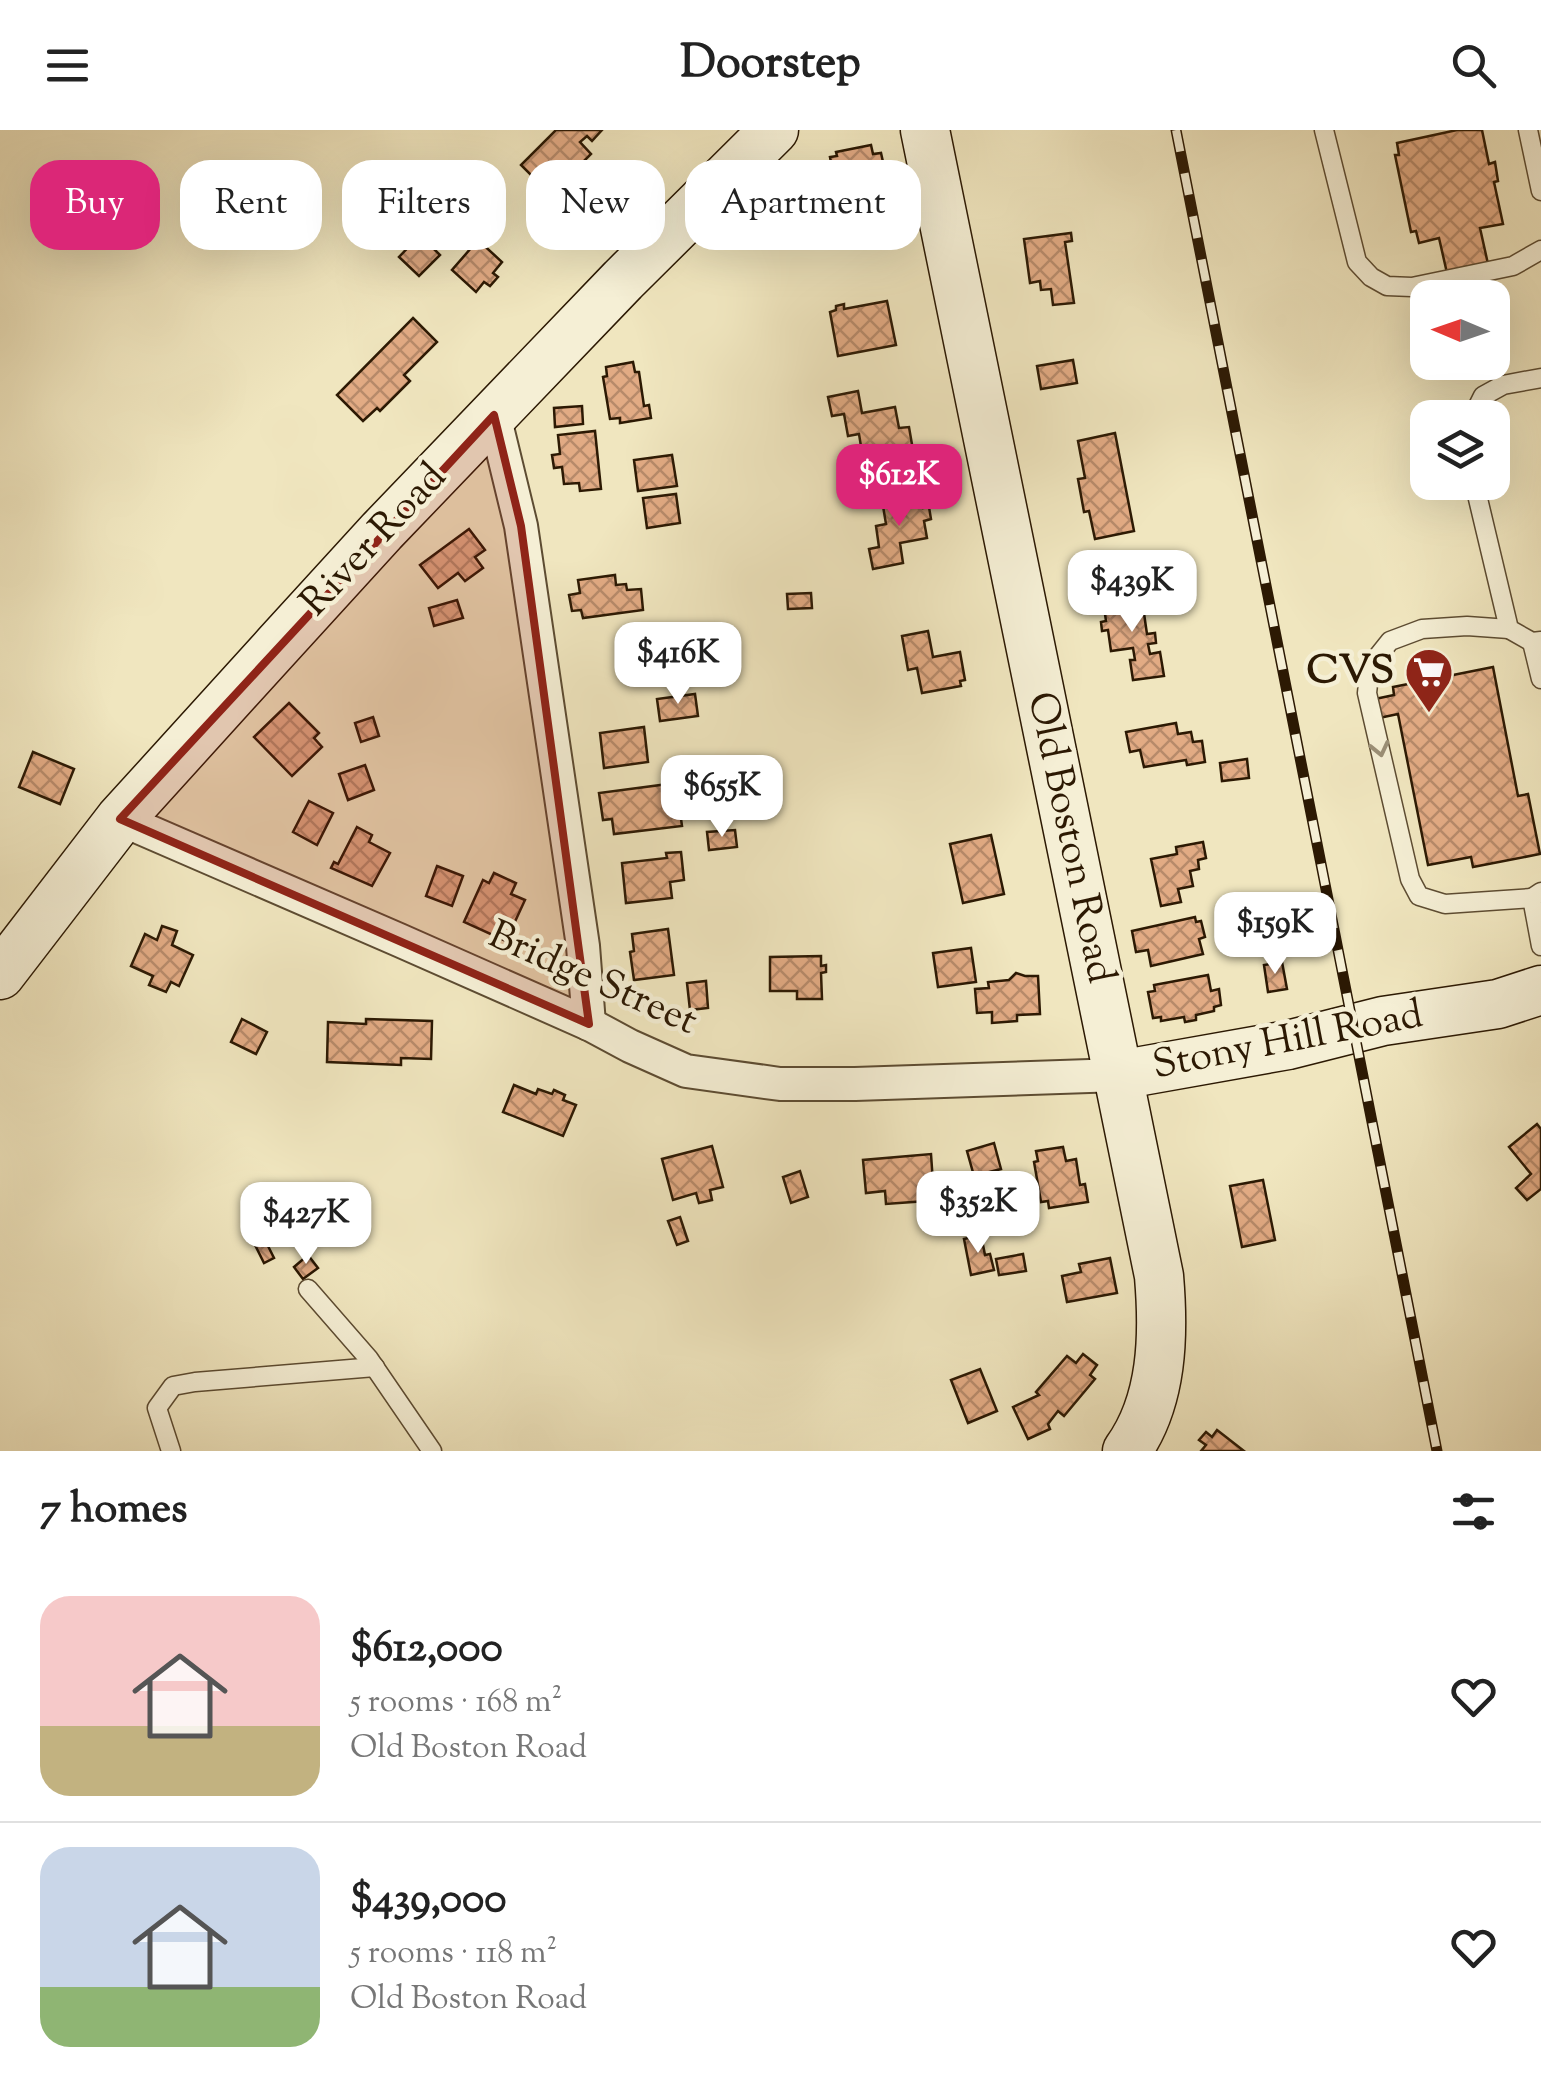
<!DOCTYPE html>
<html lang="en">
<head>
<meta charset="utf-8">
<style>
	body { margin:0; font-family:"Sorts Mill Goudy",serif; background:#f6f6f6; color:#222; height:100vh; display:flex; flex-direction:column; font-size:38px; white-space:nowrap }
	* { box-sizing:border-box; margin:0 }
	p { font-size:32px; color:#767676 }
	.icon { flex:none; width:55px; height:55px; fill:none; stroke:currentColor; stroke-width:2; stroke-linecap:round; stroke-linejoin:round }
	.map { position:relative; height:1321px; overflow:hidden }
	.side { display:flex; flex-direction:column; background:#fff; flex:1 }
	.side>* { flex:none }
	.guide { position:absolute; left:30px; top:30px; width:1000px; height:90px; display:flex; gap:20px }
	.needle { width:65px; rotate:272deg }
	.tools { position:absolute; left:1410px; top:150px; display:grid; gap:20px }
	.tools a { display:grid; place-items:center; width:100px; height:100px; border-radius:20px; background:#fff; box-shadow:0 10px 40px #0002; font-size:50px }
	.price { position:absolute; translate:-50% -85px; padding:0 22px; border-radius:20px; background:#fff; color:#222; font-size:32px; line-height:65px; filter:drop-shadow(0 2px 5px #0008) }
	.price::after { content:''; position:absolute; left:50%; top:60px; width:30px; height:22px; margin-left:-15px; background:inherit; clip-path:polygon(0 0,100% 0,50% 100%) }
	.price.active { background:#db2777; color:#fff }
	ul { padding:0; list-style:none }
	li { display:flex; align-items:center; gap:30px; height:250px; padding:0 40px }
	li+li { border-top:2px solid #e0e0e0 }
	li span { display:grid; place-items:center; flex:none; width:280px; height:200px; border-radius:30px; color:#555 }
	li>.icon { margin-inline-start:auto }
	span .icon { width:120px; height:120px; fill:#fffc; stroke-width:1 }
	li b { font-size:42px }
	h2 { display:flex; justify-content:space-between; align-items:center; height:120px; padding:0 40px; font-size:42px }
	.pill { padding:0 35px; border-radius:30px; background:#fff; box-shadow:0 10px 40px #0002; font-size:35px; line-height:90px }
	.pill.active { background:#db2777; color:#fff }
	header { display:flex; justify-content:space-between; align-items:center; height:130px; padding:0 40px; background:#fff; font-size:45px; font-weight:700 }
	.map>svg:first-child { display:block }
</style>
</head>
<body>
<header><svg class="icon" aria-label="menu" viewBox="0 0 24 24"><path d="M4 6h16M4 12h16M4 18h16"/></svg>Doorstep<svg class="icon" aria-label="search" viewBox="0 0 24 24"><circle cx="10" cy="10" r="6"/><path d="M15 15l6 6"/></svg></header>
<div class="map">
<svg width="1541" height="1321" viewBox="0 0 1541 1321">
	<defs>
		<pattern id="building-cross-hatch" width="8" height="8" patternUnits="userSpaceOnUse" patternTransform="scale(2.5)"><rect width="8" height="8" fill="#e2ab84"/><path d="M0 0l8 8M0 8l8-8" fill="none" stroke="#b78a6a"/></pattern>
	</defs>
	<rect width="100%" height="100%" fill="#f0e6bf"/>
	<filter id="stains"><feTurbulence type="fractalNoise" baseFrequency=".002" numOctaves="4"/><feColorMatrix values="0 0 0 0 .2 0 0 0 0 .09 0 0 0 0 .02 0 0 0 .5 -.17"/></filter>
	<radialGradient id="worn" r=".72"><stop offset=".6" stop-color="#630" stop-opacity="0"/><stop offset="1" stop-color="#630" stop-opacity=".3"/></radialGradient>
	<g fill="url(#building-cross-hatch)" stroke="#2c1903" stroke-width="2.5">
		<polygon points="556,0 602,0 592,11 587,6 580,12 591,24 574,41 577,44 571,50 579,58 562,76 521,35"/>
		<polygon points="1457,0 1482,0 1489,34 1495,32 1498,51 1494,52 1503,94 1480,98 1488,134 1447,143 1439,108 1419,113 1416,101 1411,102 1395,25 1399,25 1397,13"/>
		<polygon points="871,15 873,24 881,23 885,41 878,42 881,55 865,58 872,92 839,99 834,74 846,71 842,53 835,54 830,27 837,26 836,22"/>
		<polygon points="1071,103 1072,111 1065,112 1074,173 1053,175 1051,159 1041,160 1040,151 1030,153 1024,109"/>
		<polygon points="420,105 440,125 419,146 399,127"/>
		<polygon points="478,110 502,132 493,143 498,147 490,156 484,152 476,162 452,140"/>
		<polygon points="887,171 896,215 838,226 830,182 836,180 836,176 844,174 844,179"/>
		<polygon points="413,188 437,212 404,245 410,251 380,281 377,278 363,291 337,265"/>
		<polygon points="1073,230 1077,253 1041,259 1037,236"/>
		<polygon points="633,232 635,242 639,242 644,276 649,275 651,288 620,293 620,288 610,289 603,247 607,246 606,237"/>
		<polygon points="858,261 862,283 895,277 899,298 909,297 914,326 864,335 859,304 848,306 844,284 832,286 828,267"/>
		<polygon points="582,276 583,294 555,297 554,278"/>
		<polygon points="595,301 601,359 580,361 579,353 564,354 562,337 554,338 552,325 560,324 558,305"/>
		<polygon points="1115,303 1134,401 1095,409 1089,381 1084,382 1078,349 1085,348 1078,311"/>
		<polygon points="672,325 677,356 638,361 634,330"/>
		<polygon points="920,363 923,378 929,377 931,389 924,391 927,408 900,413 903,433 873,439 869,419 879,417 876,396 886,394 882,370"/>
		<polygon points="676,364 680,393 647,398 643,368"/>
		<polygon points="469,399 485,420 475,427 483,438 465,451 458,443 438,458 420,435"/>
		<polygon points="615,445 616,455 626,454 627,460 641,459 643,480 583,488 581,480 572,481 569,465 580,463 578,450"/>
		<polygon points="811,463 812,478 788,479 787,464"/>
		<polygon points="1141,463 1147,504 1155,503 1156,513 1148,514 1150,524 1160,522 1164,546 1133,550 1130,530 1135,530 1133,518 1111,521 1108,500 1102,501 1101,492 1106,491 1103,470"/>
		<polygon points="457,470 463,488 434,496 429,478"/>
		<polygon points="928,501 933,527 960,522 965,550 960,551 961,556 922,563 917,538 908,540 902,506"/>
		<polygon points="1493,537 1518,666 1528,664 1540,724 1473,737 1471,727 1428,735 1398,584 1379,588 1375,569 1394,565 1393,557"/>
		<polygon points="695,564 698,586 660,591 657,569"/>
		<polygon points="289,573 319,603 314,608 322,617 292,646 254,607"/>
		<polygon points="373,587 379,606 361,612 355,593"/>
		<polygon points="1176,593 1178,604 1191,602 1193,612 1202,611 1205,632 1187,635 1186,630 1144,637 1140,620 1130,622 1126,602"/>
		<polygon points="644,597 648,632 604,638 600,603"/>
		<polygon points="33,622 74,639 60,674 19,657"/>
		<polygon points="1247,629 1249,648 1222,651 1220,633"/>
		<polygon points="365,635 374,660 348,670 339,644"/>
		<polygon points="676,653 682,696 614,704 612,689 603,690 599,663"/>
		<polygon points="309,671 333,683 317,715 293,702"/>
		<polygon points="357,697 372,705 369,712 390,723 372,756 331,738 334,732 338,734"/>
		<polygon points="735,700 737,717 709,720 707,702"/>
		<polygon points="991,705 1004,764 963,773 950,714"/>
		<polygon points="1203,712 1206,728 1198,730 1199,739 1190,741 1193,756 1178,759 1181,772 1161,776 1151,729 1177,724 1176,717"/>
		<polygon points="681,722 684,750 670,752 672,768 626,773 622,733 667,728 666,723"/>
		<polygon points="437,736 463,746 452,776 426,766"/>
		<polygon points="494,743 516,753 511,764 525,770 506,811 464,792 483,750 489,753"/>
		<polygon points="1195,787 1196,792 1201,791 1205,807 1199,809 1203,824 1151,836 1148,820 1136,822 1132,801"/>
		<polygon points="162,796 177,801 172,815 193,825 179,856 171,852 166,862 149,855 153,846 131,836 145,804 157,810"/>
		<polygon points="668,799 674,845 634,850 630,822 634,821 632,804"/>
		<polygon points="971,818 976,852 938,857 933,823"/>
		<polygon points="821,826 821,836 826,835 826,842 821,843 822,869 797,869 797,861 770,861 770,827"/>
		<polygon points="1282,832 1287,859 1268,862 1264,835"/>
		<polygon points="1016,843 1025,846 1038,846 1040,884 1017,885 1017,891 992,893 992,882 977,883 975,859 989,858 988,852 1009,850"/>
		<polygon points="1208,845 1211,861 1219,859 1221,875 1214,877 1214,881 1196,885 1196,890 1185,892 1184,887 1161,891 1161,887 1153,888 1148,862 1155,861 1154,855"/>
		<polygon points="706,851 708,878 690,880 687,853"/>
		<polygon points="242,889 267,902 256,924 231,912"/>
		<polygon points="366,889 432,891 431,929 401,928 401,935 327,932 328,892 366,894"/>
		<polygon points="514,955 536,964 538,959 552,964 554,960 565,965 563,970 576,975 563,1006 503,982"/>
		<polygon points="1537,994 1541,999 1541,1059 1527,1070 1516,1058 1531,1044 1509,1017"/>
		<polygon points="994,1013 1001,1039 974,1046 967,1021"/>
		<polygon points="712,1016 723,1057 710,1060 712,1070 699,1073 696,1063 673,1070 662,1029"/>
		<polygon points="1063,1017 1066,1031 1076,1029 1080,1055 1085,1054 1088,1072 1049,1078 1048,1071 1041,1072 1034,1032 1038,1031 1036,1021"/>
		<polygon points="931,1024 933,1053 924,1053 926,1071 886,1074 885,1061 866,1063 863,1030"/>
		<polygon points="800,1041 808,1067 791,1073 783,1047"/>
		<polygon points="1263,1050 1275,1110 1242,1117 1230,1056"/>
		<polygon points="680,1087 688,1111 677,1115 668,1091"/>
		<polygon points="981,1105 985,1125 990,1124 994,1140 971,1145 964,1109"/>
		<polygon points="263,1106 274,1128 264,1133 253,1111"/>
		<polygon points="1023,1124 1026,1141 999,1145 996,1129"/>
		<polygon points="308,1125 318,1138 303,1149 294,1137"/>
		<polygon points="1110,1128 1117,1163 1067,1172 1062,1146 1081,1142 1079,1134"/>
		<polygon points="1083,1224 1097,1235 1090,1245 1095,1249 1064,1286 1058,1281 1048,1294 1050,1299 1028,1309 1013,1277 1039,1265 1036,1262 1067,1226 1076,1233"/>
		<polygon points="980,1239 997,1281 968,1293 951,1250"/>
		<polygon points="1217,1300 1244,1321 1201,1321 1206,1315 1199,1310 1206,1302 1212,1307"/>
	</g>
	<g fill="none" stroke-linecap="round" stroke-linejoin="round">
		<g stroke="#5d4c32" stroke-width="21">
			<g id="lane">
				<polyline points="1324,0 1357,132 1371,147 1387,156 1412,157 1513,136 1541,120"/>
				<polyline points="1528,0 1541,61"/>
				<polyline points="1472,288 1483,266 1503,255 1541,248"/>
				<polyline points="1474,352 1509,499 1532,512 1541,511"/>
				<polyline points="1509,499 1467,496 1422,499 1390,511 1370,536 1367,563 1410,749 1419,766 1445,774 1532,768"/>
				<polyline points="1532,512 1541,549"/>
				<polyline points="1541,762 1532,768 1541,816"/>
				<polyline points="308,1159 369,1229 432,1321"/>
				<polyline points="171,1321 157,1278 173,1256 195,1252 375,1237"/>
			</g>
		</g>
		<g stroke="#5d4c32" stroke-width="36">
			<g id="street">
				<polyline points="494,285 521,396 583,816 589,894"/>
				<polyline points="120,689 399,810 589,894 630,916 686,941 780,954 855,954 1119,945"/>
			</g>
		</g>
		<g stroke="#2c1903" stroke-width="51">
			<g id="secondary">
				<path d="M925,0L1159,1146C1164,1205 1163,1271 1127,1321"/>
				<polyline points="0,845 120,689 277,516 382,401 623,150 774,0"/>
				<polyline points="1119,945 1288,915 1383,891 1498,874 1541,860"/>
			</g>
		</g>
		<use href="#lane" stroke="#f5efd5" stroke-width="18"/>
		<use href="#street" stroke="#f5efd5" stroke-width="32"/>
		<use href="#secondary" stroke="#f5efd5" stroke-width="48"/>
		<g stroke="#2c1903" stroke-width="11">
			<polyline id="rail" points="1176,0 1437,1321"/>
		</g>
		<use href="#rail" stroke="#f5efd5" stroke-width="8" stroke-dasharray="22" stroke-linecap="butt"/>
	</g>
	<defs><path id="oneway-chevron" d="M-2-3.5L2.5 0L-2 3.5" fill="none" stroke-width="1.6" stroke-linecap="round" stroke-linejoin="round" transform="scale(2.5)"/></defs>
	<use stroke="#9b8f76" href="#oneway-chevron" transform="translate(1380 619) rotate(77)"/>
	<path fill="#8f2418" fill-opacity="0.2" stroke="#8f2418" stroke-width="8" stroke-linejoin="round" d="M494,285L521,396L589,894L120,689Z"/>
	<defs>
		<g id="supermarket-pin" transform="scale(2.5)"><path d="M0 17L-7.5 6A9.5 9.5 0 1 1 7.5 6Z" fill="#8f2418" stroke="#f5efd5"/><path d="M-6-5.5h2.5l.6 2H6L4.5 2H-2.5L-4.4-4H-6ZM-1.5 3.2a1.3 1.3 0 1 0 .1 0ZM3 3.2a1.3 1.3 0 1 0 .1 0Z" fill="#fff"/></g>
	</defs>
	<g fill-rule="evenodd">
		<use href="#supermarket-pin" x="1429" y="542"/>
	</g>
	<g text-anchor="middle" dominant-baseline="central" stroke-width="9" stroke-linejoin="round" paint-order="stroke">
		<g font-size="40" fill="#2c1903" stroke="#f5efd5">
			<text transform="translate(375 411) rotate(-47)">River Road</text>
			<text transform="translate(1069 708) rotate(78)">Old Boston Road</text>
			<text transform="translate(592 850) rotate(24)">Bridge Street</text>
			<text transform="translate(1288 912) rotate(-11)">Stony Hill Road</text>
		</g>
		<g font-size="40" font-weight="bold" fill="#2c1903" stroke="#f5efd5" text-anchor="end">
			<text x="1394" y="542">CVS</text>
		</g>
	</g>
	<rect width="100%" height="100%" filter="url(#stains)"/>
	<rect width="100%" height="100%" fill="url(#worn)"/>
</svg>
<div class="tools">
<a><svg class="needle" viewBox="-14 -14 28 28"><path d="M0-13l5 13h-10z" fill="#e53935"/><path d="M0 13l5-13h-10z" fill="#767676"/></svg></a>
<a><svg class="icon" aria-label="layers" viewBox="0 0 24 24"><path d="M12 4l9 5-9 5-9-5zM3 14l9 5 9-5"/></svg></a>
</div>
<b class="price active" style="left:899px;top:399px">$612K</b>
<b class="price" style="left:1132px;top:505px">$439K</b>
<b class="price" style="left:678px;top:577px">$416K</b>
<b class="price" style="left:722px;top:710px">$655K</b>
<b class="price" style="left:1275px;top:847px">$159K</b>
<b class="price" style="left:978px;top:1126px">$352K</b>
<b class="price" style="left:306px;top:1137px">$427K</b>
<div class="guide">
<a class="pill active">Buy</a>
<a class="pill">Rent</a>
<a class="pill">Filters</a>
<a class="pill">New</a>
<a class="pill">Apartment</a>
</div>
</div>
<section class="side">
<h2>7 homes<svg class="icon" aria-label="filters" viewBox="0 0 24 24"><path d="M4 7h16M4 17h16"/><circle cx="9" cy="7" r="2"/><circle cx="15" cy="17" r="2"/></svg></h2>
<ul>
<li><span style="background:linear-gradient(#f6c9c9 65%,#c2b280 0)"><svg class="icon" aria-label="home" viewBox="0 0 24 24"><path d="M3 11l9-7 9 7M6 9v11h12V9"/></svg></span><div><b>$612,000</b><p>5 rooms · 168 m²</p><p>Old Boston Road</p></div><svg class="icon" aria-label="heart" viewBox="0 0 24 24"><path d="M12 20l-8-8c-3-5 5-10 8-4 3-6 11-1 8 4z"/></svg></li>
<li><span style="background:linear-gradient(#c9d6e8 70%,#8fb573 0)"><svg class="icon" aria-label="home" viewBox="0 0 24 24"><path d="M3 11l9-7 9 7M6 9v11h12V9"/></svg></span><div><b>$439,000</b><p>5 rooms · 118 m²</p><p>Old Boston Road</p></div><svg class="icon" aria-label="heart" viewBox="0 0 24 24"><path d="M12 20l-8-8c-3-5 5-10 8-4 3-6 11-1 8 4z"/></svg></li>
</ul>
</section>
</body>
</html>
